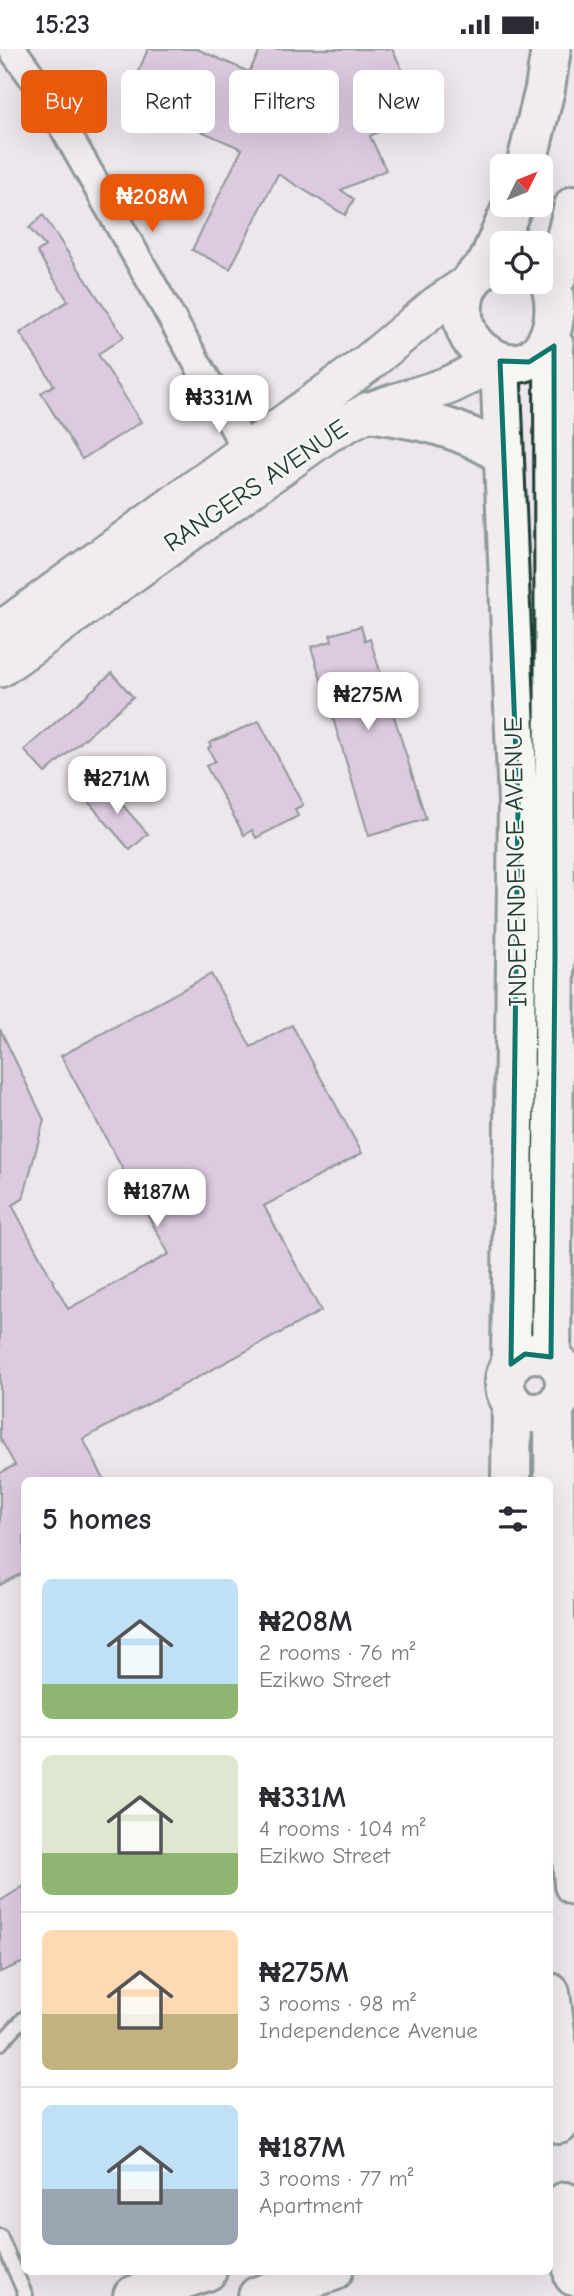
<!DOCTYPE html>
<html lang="en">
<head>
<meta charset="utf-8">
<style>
	body { margin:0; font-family:"Comic Neue",sans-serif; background:#f2f2f3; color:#2b2b33; height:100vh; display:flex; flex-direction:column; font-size:26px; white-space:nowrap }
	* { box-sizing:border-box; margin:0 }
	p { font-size:23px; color:#7c7c81 }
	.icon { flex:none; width:38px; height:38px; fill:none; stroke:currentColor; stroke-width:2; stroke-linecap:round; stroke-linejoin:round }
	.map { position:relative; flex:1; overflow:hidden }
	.side { position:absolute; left:21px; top:1428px; width:532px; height:798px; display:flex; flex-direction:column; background:#fff; border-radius:10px; box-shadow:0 7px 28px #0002 }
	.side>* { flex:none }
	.guide { position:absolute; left:21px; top:21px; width:532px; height:63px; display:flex; gap:14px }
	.needle { width:46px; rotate:47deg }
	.controls { position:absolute; left:490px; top:105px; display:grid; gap:14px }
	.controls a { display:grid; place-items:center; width:63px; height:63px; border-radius:10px; background:#fff; box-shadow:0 7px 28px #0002; font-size:35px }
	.price { position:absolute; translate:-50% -60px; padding:0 16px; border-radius:14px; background:#fff; color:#222; font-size:23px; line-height:46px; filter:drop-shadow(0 2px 4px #0008) }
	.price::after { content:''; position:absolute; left:50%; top:42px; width:21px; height:16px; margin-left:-10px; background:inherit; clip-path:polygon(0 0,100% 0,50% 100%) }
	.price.current { background:#ea580c; color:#fff }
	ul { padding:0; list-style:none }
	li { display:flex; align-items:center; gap:21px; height:175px; padding:0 21px }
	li+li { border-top:2px solid #e1e1e2 }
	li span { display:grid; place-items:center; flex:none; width:196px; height:140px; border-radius:10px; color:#555 }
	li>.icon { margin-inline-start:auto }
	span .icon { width:84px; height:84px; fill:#fffc; stroke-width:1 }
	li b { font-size:30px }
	h2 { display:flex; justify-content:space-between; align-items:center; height:84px; padding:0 21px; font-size:30px }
	.pill { padding:0 24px; border-radius:10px; background:#fff; box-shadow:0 7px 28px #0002; font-size:24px; line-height:63px }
	.pill.current { background:#ea580c; color:#fff }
	.status { display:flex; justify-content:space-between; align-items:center; height:49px; padding:0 35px; background:#fff; direction:ltr }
	.status svg { height:19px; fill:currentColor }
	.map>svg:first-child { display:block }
</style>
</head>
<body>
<div class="status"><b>15:23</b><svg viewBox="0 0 49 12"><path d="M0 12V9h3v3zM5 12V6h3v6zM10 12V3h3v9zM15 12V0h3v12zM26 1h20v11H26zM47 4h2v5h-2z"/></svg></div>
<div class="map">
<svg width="574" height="2247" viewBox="0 0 574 2247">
	<rect width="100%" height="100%" fill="#ede6ec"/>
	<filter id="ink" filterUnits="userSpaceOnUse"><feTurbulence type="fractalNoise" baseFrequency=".0143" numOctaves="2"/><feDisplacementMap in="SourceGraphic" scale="14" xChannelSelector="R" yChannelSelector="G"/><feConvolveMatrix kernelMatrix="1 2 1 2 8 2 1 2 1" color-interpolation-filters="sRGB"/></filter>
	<g filter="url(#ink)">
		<g fill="#cba8d2" stroke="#1f3d34" stroke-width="2">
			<polygon points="148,0 197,0 249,23 261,0 392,0 418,52 411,66 370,87 386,121 341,141 354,150 345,166 278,125 230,220 192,201 242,100 178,72 180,67 129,44"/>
			<polygon points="43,166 124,288 98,305 141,373 82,410 41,344 54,336 20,284 68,252 37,203 45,197 29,179"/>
			<polygon points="361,577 365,592 370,590 426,770 369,787 311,598 332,592 330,586"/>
			<polygon points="112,624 133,648 45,724 24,701"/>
			<polygon points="259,672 303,756 295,760 298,767 256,789 252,781 244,786 206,717 215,712 208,699 211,697 209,694"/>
			<polygon points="103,734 148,785 130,801 85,749"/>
			<polygon points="211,925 251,998 292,976 362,1104 264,1157 321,1262 83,1390 105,1432 24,1432 24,1523 0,1536 0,1424 15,1416 0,1389 0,980 44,1071 23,1150 12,1156 68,1260 169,1205 61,1007"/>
			<polygon points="24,1837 24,1913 0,1923 0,1852"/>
		</g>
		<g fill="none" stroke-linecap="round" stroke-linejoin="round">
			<g stroke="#1f3d34" stroke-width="18">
				<g id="lane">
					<polyline points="0,1995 24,1969"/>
					<polyline points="0,2187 26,2247"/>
				</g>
			</g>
			<g stroke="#1f3d34" stroke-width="32">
				<polyline id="street" points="12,0 44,44 247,402"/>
			</g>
			<g stroke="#1f3d34" stroke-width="42">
				<g id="secondary">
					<polyline points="0,582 368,314 437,256 468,235"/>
					<path d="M0,619L328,384C341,378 353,370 367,364C410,345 457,343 492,309"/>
				</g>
			</g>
			<g stroke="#1f3d34" stroke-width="44">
				<g id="primary">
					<polyline points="526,117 545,40 551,0"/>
					<path d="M502,210C481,218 464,232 463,256C461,274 468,292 483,303C543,345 574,260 541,216"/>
					<polyline points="487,216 513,156"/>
					<polyline points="556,229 574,157"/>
					<polyline points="500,312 518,755 511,1315"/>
					<path d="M368,363C417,370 461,377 503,406"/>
					<circle cx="535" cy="1334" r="30"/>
					<polyline points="551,1308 555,909 554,297"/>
					<polyline points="554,1358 555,1568 574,1836"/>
					<polyline points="511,1432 512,1354"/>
					<polyline points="550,1944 557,1999 559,2075"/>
					<polyline points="565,2153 574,2227"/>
					<polyline points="133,2247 207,2222"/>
					<polyline points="258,2247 333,2222"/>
				</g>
			</g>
			<use href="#lane" stroke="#f6f6f2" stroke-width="12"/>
			<use href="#street" stroke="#f6f6f2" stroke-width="26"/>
			<use href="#secondary" stroke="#f6f6f2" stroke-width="37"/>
			<use href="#primary" stroke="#f6f6f2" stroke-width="38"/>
		</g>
	</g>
	<path d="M0 0H574V2247H0ZM554,297L555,909L551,1308L525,1305L511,1315L518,755L500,312L529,313Z" fill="#ede6ec" fill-opacity=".55" fill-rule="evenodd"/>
	<path fill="none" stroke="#0f766e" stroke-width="5" stroke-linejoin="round" d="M554,297L555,909L551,1308L525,1305L511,1315L518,755L500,312L529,313Z"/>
	<g text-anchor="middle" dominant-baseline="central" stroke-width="5" stroke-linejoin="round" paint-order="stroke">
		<g font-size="26" fill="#1f3d34" stroke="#f6f6f2">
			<text transform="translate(256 437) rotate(-34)">RANGERS AVENUE</text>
			<text transform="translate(516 813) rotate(-91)">INDEPENDENCE AVENUE</text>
		</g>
	</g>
</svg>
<div class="controls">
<a><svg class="needle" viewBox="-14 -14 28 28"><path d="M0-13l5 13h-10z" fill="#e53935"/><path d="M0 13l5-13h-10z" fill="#7c7c81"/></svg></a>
<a><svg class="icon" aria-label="locate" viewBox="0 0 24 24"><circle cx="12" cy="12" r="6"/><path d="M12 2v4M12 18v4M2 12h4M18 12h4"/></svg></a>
</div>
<b class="price current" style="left:152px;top:185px">₦208M</b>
<b class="price" style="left:219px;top:386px">₦331M</b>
<b class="price" style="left:368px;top:683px">₦275M</b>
<b class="price" style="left:117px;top:767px">₦271M</b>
<b class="price" style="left:157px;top:1180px">₦187M</b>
<div class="guide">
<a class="pill current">Buy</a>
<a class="pill">Rent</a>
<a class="pill">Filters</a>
<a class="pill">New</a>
</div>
<section class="side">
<h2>5 homes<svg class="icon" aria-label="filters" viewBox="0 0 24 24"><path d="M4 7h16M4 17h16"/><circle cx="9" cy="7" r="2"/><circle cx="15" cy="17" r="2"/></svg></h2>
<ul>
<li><span style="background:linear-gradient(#bfe0f5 75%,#8fb573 0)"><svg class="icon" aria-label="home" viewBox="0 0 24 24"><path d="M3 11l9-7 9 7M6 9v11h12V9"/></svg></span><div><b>₦208M</b><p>2 rooms · 76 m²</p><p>Ezikwo Street</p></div></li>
<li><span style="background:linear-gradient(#dfe7d0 70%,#8fb573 0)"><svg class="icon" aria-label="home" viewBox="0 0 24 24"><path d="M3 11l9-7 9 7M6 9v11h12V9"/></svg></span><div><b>₦331M</b><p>4 rooms · 104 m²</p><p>Ezikwo Street</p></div></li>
<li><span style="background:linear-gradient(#ffd9b3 60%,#c2b280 0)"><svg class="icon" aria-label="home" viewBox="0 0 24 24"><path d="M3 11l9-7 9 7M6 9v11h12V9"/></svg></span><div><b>₦275M</b><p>3 rooms · 98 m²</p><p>Independence Avenue</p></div></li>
<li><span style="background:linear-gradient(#bfe0f5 60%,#9aa5b1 0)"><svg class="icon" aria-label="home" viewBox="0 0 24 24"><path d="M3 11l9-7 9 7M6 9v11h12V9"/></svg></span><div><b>₦187M</b><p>3 rooms · 77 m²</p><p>Apartment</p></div></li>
</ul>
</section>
</div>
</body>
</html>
